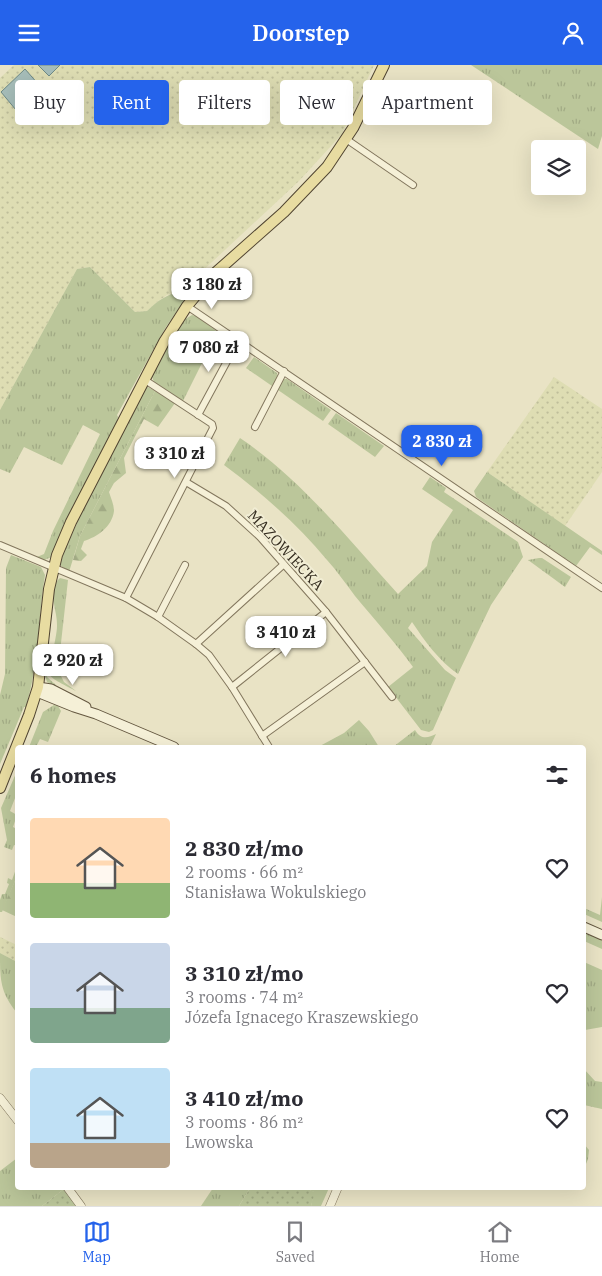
<!DOCTYPE html>
<html lang="en">
<head>
<meta charset="utf-8">
<style>
	body { margin:0; font-family:"IBM Plex Serif",serif; background:#f7f7f7; color:#2b2b33; height:100vh; display:flex; flex-direction:column; font-size:19px; white-space:nowrap }
	* { box-sizing:border-box; margin:0 }
	p { font-size:16px; color:#7c7c81 }
	.icon { flex:none; width:28px; height:28px; fill:none; stroke:currentColor; stroke-width:2; stroke-linecap:round; stroke-linejoin:round }
	.map { position:relative; flex:1; overflow:hidden }
	.sheet { position:absolute; left:15px; top:680px; width:571px; height:445px; display:flex; flex-direction:column; background:#fff; border-radius:5px; box-shadow:0 5px 20px #0002 }
	.sheet>* { flex:none }
	.guide { position:absolute; left:15px; top:15px; width:572px; height:45px; display:flex; gap:10px }
	.controls { position:absolute; left:531px; top:75px; display:grid; gap:10px }
	.controls a { display:grid; place-items:center; width:55px; height:55px; border-radius:5px; background:#fff; box-shadow:0 5px 20px #0002; font-size:25px }
	.price { position:absolute; translate:-50% -42px; padding:0 11px; border-radius:10px; background:#fff; color:#222; font-size:16px; line-height:32px; filter:drop-shadow(0 1px 2px #0008) }
	.price::after { content:''; position:absolute; left:50%; top:30px; width:15px; height:11px; margin-left:-8px; background:inherit; clip-path:polygon(0 0,100% 0,50% 100%) }
	.price.active { background:#2563eb; color:#fff }
	ul { padding:0; list-style:none }
	li { display:flex; align-items:center; gap:15px; height:125px; padding:0 15px }
	li span { display:grid; place-items:center; flex:none; width:140px; height:100px; border-radius:5px; color:#555 }
	li>.icon { margin-inline-start:auto }
	span .icon { width:60px; height:60px; fill:#fffc; stroke-width:1 }
	li b { font-size:21px }
	h2 { display:flex; justify-content:space-between; align-items:center; height:60px; padding:0 15px; font-size:21px }
	.chip { padding:0 18px; border-radius:5px; background:#fff; box-shadow:0 5px 20px #0002; font-size:18px; line-height:45px }
	.chip.active { background:#2563eb; color:#fff }
	header { display:flex; justify-content:space-between; align-items:center; height:65px; padding:0 15px; background:#2563eb; color:#fff; font-size:22px; font-weight:600 }
	.dock { display:flex; justify-content:space-around; align-items:center; height:70px; border-top:1px solid #e1e1e2; background:#fff; font-size:14px; color:#7c7c81 }
	.dock a { display:grid; justify-items:center; gap:2px }
	.dock .active { color:#2563eb }
	.map>svg:first-child { display:block }
</style>
</head>
<body>
<header><svg class="icon" aria-label="menu" viewBox="0 0 24 24"><path d="M4 6h16M4 12h16M4 18h16"/></svg>Doorstep<svg class="icon" aria-label="person" viewBox="0 0 24 24"><circle cx="12" cy="8" r="4"/><path d="M4 21q1-7 8-7t8 7"/></svg></header>
<div class="map">
<svg width="602" height="1141" viewBox="0 0 602 1141">
	<defs>
		<pattern id="farmland-dots" width="8" height="8" patternUnits="userSpaceOnUse" patternTransform="scale(1.25)"><rect width="8" height="8" fill="#deddb3"/><path d="M2 2h.1M6 6h.1" fill="none" stroke="#bfbe9a" stroke-width="1.8" stroke-linecap="round"/></pattern>
		<pattern id="grass-tufts" width="24" height="20" patternUnits="userSpaceOnUse" patternTransform="scale(1.25)"><rect width="24" height="20" fill="#bbc69a"/><path d="M3 7l-1-3M5 7V3M7 7l1-3M15 17l-1-3M17 17v-4M19 17l1-3" fill="none" stroke="#a1aa84"/></pattern>
		<pattern id="forest-firs" width="22" height="20" patternUnits="userSpaceOnUse" patternTransform="scale(1.25)"><rect width="22" height="20" fill="#bbc69a"/><path d="M5 1l3.5 6h-7zM16 11l3.5 6h-7z" fill="#a1aa84"/></pattern>
		<pattern id="garden-dots" width="8" height="8" patternUnits="userSpaceOnUse" patternTransform="scale(1.25)"><rect width="8" height="8" fill="#bbc69a"/><path d="M2 2h.1M6 6h.1" fill="none" stroke="#a1aa84" stroke-width="1.8" stroke-linecap="round"/></pattern>
	</defs>
	<rect width="100%" height="100%" fill="#e9e3c5"/>
	<g fill="url(#farmland-dots)">
		<polygon points="14,0 38,0 49,11 60,0 374,0 342,69 299,116 182,225 167,230 157,237 147,246 135,247 90,202 77,204 0,345 0,13"/>
		<polygon points="554,312 602,344 602,407 565,461 487,407"/>
		<polygon points="0,872 17,880 17,897 0,888"/>
	</g>
	<g fill="url(#grass-tufts)">
		<polygon points="471,0 602,0 602,71 598,84"/>
		<path d="M90,202L135,247L147,246C158,235 167,230 182,225L188,230L166,262L117,350L118,352L116,360L52,492L44,495L28,488L37,492L44,489L53,466L100,369L83,360L62,400L24,382L10,408L0,404V345L77,204Z"/>
		<polygon points="192,250 196,251 230,276 231,282 227,290 211,280 183,336 154,317 152,312 158,298 182,256"/>
		<polygon points="254,292 277,308 278,312 272,321 246,303"/>
		<polygon points="283,314 287,314 331,345 323,356 278,325"/>
		<polygon points="148,322 155,326 80,471 69,507 60,500 63,489 80,451 146,323"/>
		<polygon points="336,348 384,381 375,392 328,359"/>
		<path d="M240,373C301,414 349,475 398,529L427,501L432,477L453,445L422,424L430,412L446,423L444,427L518,477L523,492L491,540L458,609C439,596 424,575 412,557L408,563L445,605L456,613L433,665L429,667L421,665L388,622L413,602C395,577 375,555 355,531C346,519 337,506 327,495C297,459 262,428 224,400Z"/>
		<polygon points="487,407 602,486 602,490 590,482 576,501 476,432 474,426"/>
		<path d="M11,490L41,502L45,510C38,554 39,599 26,642H24L0,699V630L5,609L6,503Z"/>
		<polygon points="539,493 542,493 571,512 565,522 528,495"/>
		<path d="M60,513L68,515L58,605L64,617L76,626C71,623 52,615 50,610C48,602 57,573 57,561C58,546 46,525 60,513Z"/>
		<polygon points="50,575 47,612 56,620 56,622 47,617 45,610"/>
		<polygon points="54,640 58,641 61,646 48,677 40,674 36,682 29,682 43,647"/>
		<polygon points="359,655 369,666 379,682 318,682 344,668"/>
		<path d="M415,665C421,675 428,673 436,669L430,682H393Z"/>
		<polygon points="17,706 17,728 10,746 17,750 13,762 17,764 17,781 14,780 12,785 4,782 7,775 1,743"/>
		<polygon points="17,801 17,811 2,847 0,847 0,835 2,829 5,829 9,819 7,818 8,813 12,815"/>
		<polygon points="602,832 602,857 584,849 584,843 600,850"/>
		<polygon points="584,867 602,875 602,884 584,876"/>
		<path d="M0,888L17,897V948C0,927 0,915 0,888Z"/>
		<polygon points="584,897 602,905 602,962 585,965 584,970"/>
		<polygon points="584,1004 595,1016 602,1017 602,1044 584,1040"/>
		<polygon points="584,1079 589,1085 588,1094 584,1104"/>
		<polygon points="17,1093 18,1122 64,1124 42,1141 0,1141 0,1106"/>
		<polygon points="213,1123 250,1123 239,1141 201,1141"/>
		<polygon points="304,1123 329,1123 321,1141 311,1141 314,1127"/>
	</g>
	<g fill="url(#forest-firs)">
		<path d="M155,326L175,338L158,362L144,354L124,393L126,408L114,418L109,427C111,433 114,440 114,446C112,462 97,472 84,476L81,484L87,490L81,496L73,495L80,471Z"/>
		<polygon points="17,811 17,852 2,845"/>
	</g>
	<g fill="url(#garden-dots)">
		<polygon points="250,1123 304,1123 315,1127 311,1141 239,1141"/>
		<polygon points="64,1124 76,1141 42,1141"/>
	</g>
	<polygon fill="#bbc69a" points="337,672 346,682 324,682"/>
	<g fill="#a6bdb9" stroke="#6e8a87">
		<polygon points="38,0 60,0 49,11"/>
		<polygon points="25,4 39,20 16,45 1,27"/>
	</g>
	<g fill="none" stroke-linecap="round" stroke-linejoin="round">
		<g stroke="#82765d" stroke-width="8">
			<g id="minor">
				<polyline points="346,74 413,120"/>
				<polyline points="187,241 602,523"/>
				<polyline points="198,350 238,276"/>
				<polyline points="255,362 284,306"/>
				<polyline points="186,417 226,441 260,472 326,547 392,632"/>
				<polyline points="0,480 126,533 158,552 196,579 209,590 232,622 269,682"/>
				<polyline points="126,533 213,363 212,359 145,315"/>
				<polyline points="158,552 185,500"/>
				<polyline points="196,579 283,500"/>
				<polyline points="232,622 326,547"/>
				<polyline points="262,671 365,597"/>
			</g>
		</g>
		<g stroke="#82765d" stroke-width="9">
			<g id="tertiary">
				<polyline points="0,1033 18,1056"/>
				<polyline points="67,1122 81,1141"/>
				<polyline points="330,1141 338,1122"/>
			</g>
		</g>
		<g stroke="#645740" stroke-width="11">
			<g id="secondary">
				<polyline points="38,622 51,624 86,642"/>
				<polyline points="37,627 74,642 96,649 174,682"/>
				<polyline points="584,862 602,870"/>
			</g>
		</g>
		<g stroke="#504431" stroke-width="12">
			<polyline id="primary" points="0,723 29,650 38,622 49,524 57,490 71,457 164,277 187,241 214,209 284,147 327,102 353,63 384,0"/>
		</g>
		<use href="#minor" stroke="#f5f0d7" stroke-width="6"/>
		<use href="#tertiary" stroke="#f5f0d7" stroke-width="8"/>
		<use href="#secondary" stroke="#f5f0d7" stroke-width="9"/>
		<use href="#primary" stroke="#e8dca1" stroke-width="10"/>
	</g>
	<g text-anchor="middle" dominant-baseline="central" stroke-width="4" stroke-linejoin="round" paint-order="stroke">
		<g font-size="15" fill="#342c1f" stroke="#f1edd4">
			<text transform="translate(286 485) rotate(47)">MAZOWIECKA</text>
		</g>
	</g>
</svg>
<div class="controls">
<a><svg class="icon" aria-label="layers" viewBox="0 0 24 24"><path d="M12 4l9 5-9 5-9-5zM3 14l9 5 9-5"/></svg></a>
</div>
<b class="price" style="left:212px;top:245px">3 180 zł</b>
<b class="price" style="left:209px;top:308px">7 080 zł</b>
<b class="price active" style="left:442px;top:402px">2 830 zł</b>
<b class="price" style="left:175px;top:414px">3 310 zł</b>
<b class="price" style="left:286px;top:593px">3 410 zł</b>
<b class="price" style="left:73px;top:621px">2 920 zł</b>
<div class="guide">
<a class="chip">Buy</a>
<a class="chip active">Rent</a>
<a class="chip">Filters</a>
<a class="chip">New</a>
<a class="chip">Apartment</a>
</div>
<section class="sheet">
<h2>6 homes<svg class="icon" aria-label="filters" viewBox="0 0 24 24"><path d="M4 7h16M4 17h16"/><circle cx="9" cy="7" r="2"/><circle cx="15" cy="17" r="2"/></svg></h2>
<ul>
<li><span style="background:linear-gradient(#ffd9b3 65%,#8fb573 0)"><svg class="icon" aria-label="home" viewBox="0 0 24 24"><path d="M3 11l9-7 9 7M6 9v11h12V9"/></svg></span><div><b>2 830 zł/mo</b><p>2 rooms · 66 m²</p><p>Stanisława Wokulskiego</p></div><svg class="icon" aria-label="heart" viewBox="0 0 24 24"><path d="M12 20l-8-8c-3-5 5-10 8-4 3-6 11-1 8 4z"/></svg></li>
<li><span style="background:linear-gradient(#c9d6e8 65%,#7fa58c 0)"><svg class="icon" aria-label="home" viewBox="0 0 24 24"><path d="M3 11l9-7 9 7M6 9v11h12V9"/></svg></span><div><b>3 310 zł/mo</b><p>3 rooms · 74 m²</p><p>Józefa Ignacego Kraszewskiego</p></div><svg class="icon" aria-label="heart" viewBox="0 0 24 24"><path d="M12 20l-8-8c-3-5 5-10 8-4 3-6 11-1 8 4z"/></svg></li>
<li><span style="background:linear-gradient(#bfe0f5 75%,#b9a48a 0)"><svg class="icon" aria-label="home" viewBox="0 0 24 24"><path d="M3 11l9-7 9 7M6 9v11h12V9"/></svg></span><div><b>3 410 zł/mo</b><p>3 rooms · 86 m²</p><p>Lwowska</p></div><svg class="icon" aria-label="heart" viewBox="0 0 24 24"><path d="M12 20l-8-8c-3-5 5-10 8-4 3-6 11-1 8 4z"/></svg></li>
</ul>
</section>
</div>
<nav class="dock">
<a class="active"><svg class="icon" aria-label="map" viewBox="0 0 24 24"><path d="M3 6l6-2 6 2 6-2v14l-6 2-6-2-6 2zM9 4v14M15 6v14"/></svg>Map</a>
<a><svg class="icon" aria-label="saved" viewBox="0 0 24 24"><path d="M7 4h10v16l-5-4-5 4z"/></svg>Saved</a>
<a><svg class="icon" aria-label="home" viewBox="0 0 24 24"><path d="M3 11l9-7 9 7M6 9v11h12V9"/></svg>Home</a>
</nav>
</body>
</html>
